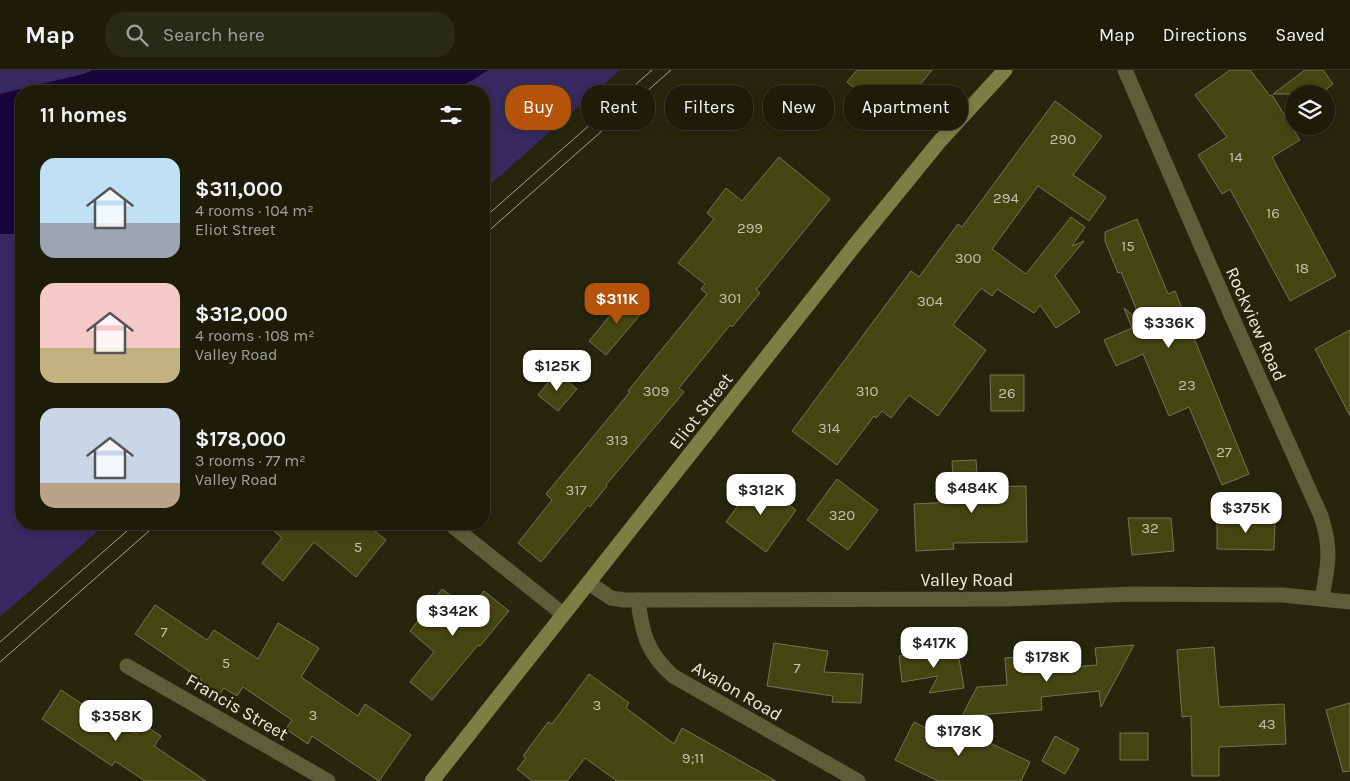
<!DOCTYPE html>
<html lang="en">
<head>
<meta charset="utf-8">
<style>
	body { margin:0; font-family:Karla,sans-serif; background:#292917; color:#f1f3f6; height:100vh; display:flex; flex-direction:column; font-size:19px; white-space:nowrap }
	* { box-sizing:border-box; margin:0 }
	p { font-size:16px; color:#a0a19c }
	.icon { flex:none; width:28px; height:28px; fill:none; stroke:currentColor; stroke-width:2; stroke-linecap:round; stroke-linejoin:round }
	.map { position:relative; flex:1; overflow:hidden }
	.side { position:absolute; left:15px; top:15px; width:475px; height:445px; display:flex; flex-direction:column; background:#1c1c09; border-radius:20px; box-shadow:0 2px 8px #0003,0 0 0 1px #3a3a2a }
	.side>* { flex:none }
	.top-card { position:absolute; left:505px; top:15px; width:475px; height:45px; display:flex; gap:10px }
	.tools { position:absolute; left:1285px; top:15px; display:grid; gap:10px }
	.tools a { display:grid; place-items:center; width:50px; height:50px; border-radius:50%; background:#1c1c09; box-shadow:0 2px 8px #0003,0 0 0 1px #3a3a2a; font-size:25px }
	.price { position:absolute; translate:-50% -42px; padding:0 11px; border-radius:10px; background:#fff; color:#222; font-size:16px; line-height:32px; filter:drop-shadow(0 1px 2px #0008) }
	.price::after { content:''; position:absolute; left:50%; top:30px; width:15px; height:11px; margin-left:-8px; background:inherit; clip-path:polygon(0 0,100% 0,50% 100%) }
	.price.selected { background:#b45309; color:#fff }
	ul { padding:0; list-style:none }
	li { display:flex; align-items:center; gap:15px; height:125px; padding:0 25px }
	li span { display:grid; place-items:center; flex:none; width:140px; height:100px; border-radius:15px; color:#555 }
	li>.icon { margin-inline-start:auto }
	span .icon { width:60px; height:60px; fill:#fffc; stroke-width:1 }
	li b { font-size:21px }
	h2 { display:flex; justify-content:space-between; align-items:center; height:60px; padding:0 25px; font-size:21px }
	.pill { padding:0 18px; border-radius:20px; background:#1c1c09; box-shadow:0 2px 8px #0003,0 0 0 1px #3a3a2a; font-size:18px; line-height:45px }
	.pill.selected { background:#b45309; color:#fff }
	header { display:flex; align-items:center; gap:30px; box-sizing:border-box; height:70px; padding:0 25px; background:#1c1c09; border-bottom:1px solid #3a3a2a }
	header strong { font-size:24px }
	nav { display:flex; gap:28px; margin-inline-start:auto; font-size:18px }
	.search { width:350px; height:45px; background:#292917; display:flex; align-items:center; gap:12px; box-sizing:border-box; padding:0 18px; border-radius:20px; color:#a0a19c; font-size:19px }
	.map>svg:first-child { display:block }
</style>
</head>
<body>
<header>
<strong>Map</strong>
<div class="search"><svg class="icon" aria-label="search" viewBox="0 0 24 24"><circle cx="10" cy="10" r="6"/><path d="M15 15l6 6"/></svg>Search here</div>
<nav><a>Map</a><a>Directions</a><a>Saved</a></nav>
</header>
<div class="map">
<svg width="1350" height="711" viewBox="0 0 1350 711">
	<rect width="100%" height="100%" fill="#25260c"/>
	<g fill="#372961">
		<polygon points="0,0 93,0 84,4 0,24"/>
		<polygon points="488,0 620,0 484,120 484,21 451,21 471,11"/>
		<polygon points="0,164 21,164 21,454 106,454 0,547"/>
	</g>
	<polygon fill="#18053b" points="93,0 488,0 471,11 451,21 21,21 21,164 0,164 0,24 84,4"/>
	<g fill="#444612" stroke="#727457">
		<polygon points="857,0 932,0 892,49 847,12"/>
		<polygon points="1230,0 1250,0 1270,26 1272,25 1300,70 1272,87 1336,206 1290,231 1230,119 1222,124 1198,85 1227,67 1195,25"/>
		<polygon points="1305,0 1323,0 1333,14 1320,24 1273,24"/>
		<polygon points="1055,31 1102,66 1073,105 1106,127 1089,151 1038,116 992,179 1026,204 1071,147 1085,157 1072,176 1084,171 1055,206 1080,242 1056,258 1040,235 1034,243 997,219 992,226 981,218 953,255 986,280 938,346 909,325 891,348 882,341 876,348 874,346 837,395 792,361 911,201 919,207 958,154 962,157"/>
		<polygon points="779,87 830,129 756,220 760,223 732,257 730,255 679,318 684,322 606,415 607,416 590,437 588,435 541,492 518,473 552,430 546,424 630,322 628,321 707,224 701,219 705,214 678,193 714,149 707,143 726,118 742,131"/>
		<polygon points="1137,149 1168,224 1175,221 1249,404 1222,415 1189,337 1169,346 1143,284 1116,296 1104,270 1132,258 1124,238 1142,253 1121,202 1118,203 1105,171 1105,162"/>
		<polygon points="627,225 645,239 606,285 589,271"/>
		<polygon points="1350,260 1350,346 1315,279"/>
		<polygon points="557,302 577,319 558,341 538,325"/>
		<polygon points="990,305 1024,305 1024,341 991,341"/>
		<polygon points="976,390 978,417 1026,416 1027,472 953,473 954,479 916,481 914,434 954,432 952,391"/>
		<polygon points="837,409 878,440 848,480 807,450"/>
		<polygon points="756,411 796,440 766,482 726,452"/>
		<polygon points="1128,448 1171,448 1174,481 1132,485"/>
		<polygon points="1217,449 1275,450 1274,480 1217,479"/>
		<polygon points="266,454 366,454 386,470 356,507 314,472 283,511 262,493 282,468"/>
		<polygon points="442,519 469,539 484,521 509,541 480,576 478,575 432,630 410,612 434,582 410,561"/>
		<polygon points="155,535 207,570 214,560 258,589 278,553 319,578 301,607 358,646 365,634 411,665 379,711 312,666 308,674 286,659 292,650 243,617 237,626 224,618 219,625 201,612 202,610 135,564"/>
		<polygon points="956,571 964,618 929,623 938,606 902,612 899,586 953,578"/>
		<polygon points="774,573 828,581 824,602 863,604 861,633 832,632 833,626 767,616"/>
		<polygon points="1134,575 1101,637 1099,621 1041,627 1042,640 962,646 977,617 1007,615 1005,588 1037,585 1038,600 1097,595 1095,578"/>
		<polygon points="1214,577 1219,637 1284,634 1286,674 1219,677 1219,706 1192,706 1191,646 1182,647 1177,580"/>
		<polygon points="589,604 629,633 626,638 674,674 682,658 776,711 617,711 585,688 567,711 532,711 517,699 526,688 523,686 548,652 552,654"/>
		<polygon points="61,620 115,656 117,651 137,664 144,655 161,666 154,676 206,711 145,711 115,691 112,696 42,649"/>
		<polygon points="1350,633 1350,701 1343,702 1326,640"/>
		<polygon points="914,652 949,670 956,657 1030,692 1021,711 938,711 895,690"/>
		<rect x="1120" y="663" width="28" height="27"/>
		<polygon points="1055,666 1079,679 1065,704 1042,691"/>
	</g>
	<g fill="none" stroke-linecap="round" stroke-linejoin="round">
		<g stroke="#5c5e3a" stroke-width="15">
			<path d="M1125,0L1229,240L1321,446C1332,479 1328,495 1322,528"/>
			<polyline points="450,454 563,544"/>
			<polyline points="589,513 611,528 624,530 1008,529 1133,524 1283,525 1350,532"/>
			<path d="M638,530C642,563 647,583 673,606L858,711"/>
			<polyline points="127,596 328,711"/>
		</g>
		<polyline stroke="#7c7f44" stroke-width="15" points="432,711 855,175 939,72 1005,0"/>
		<g stroke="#a4a692" stroke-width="1">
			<polyline points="484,148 652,0"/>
			<polyline points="484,165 671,0"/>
			<polyline points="0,572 135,454"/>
			<polyline points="0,592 157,454"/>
		</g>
	</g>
	<g text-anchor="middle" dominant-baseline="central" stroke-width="4.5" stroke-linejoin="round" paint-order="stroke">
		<g font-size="15" fill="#c0c2aa">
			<text x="1063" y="69">290</text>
			<text x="1236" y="87">14</text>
			<text x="1006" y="128">294</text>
			<text x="1273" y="143">16</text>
			<text x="750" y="158">299</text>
			<text x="1128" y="176">15</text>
			<text x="968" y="188">300</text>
			<text x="1302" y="198">18</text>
			<text x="730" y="228">301</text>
			<text x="930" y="231">304</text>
			<text x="1187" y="315">23</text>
			<text x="656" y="321">309</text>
			<text x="867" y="321">310</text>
			<text x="1007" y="323">26</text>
			<text x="829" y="358">314</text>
			<text x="617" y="370">313</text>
			<text x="1224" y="382">27</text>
			<text x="576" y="420">317</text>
			<text x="842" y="445">320</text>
			<text x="1150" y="458">32</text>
			<text x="358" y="477">5</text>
			<text x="164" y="562">7</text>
			<text x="226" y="593">5</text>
			<text x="797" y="598">7</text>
			<text x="597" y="635">3</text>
			<text x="313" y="645">3</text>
			<text x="1267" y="654">43</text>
			<text x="693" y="688">9;11</text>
		</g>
		<g font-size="18" fill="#eaecdc" stroke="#25260c">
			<text transform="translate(1256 254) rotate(66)">Rockview Road</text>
			<text transform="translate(701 341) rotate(-52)">Eliot Street</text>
			<text x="967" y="510">Valley Road</text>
			<text transform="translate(737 621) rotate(30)">Avalon Road</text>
			<text transform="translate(237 637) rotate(30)">Francis Street</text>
		</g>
	</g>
</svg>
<div class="tools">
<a><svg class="icon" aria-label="layers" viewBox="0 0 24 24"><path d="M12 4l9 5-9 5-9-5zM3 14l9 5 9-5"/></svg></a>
</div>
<b class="price selected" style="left:617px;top:255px">$311K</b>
<b class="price" style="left:1169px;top:279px">$336K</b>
<b class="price" style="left:557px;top:322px">$125K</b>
<b class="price" style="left:972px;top:444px">$484K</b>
<b class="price" style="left:761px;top:446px">$312K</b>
<b class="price" style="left:1246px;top:464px">$375K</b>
<b class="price" style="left:453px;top:567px">$342K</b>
<b class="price" style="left:934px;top:599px">$417K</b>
<b class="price" style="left:1047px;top:613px">$178K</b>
<b class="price" style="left:116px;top:672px">$358K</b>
<b class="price" style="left:959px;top:687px">$178K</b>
<div class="top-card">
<a class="pill selected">Buy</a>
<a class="pill">Rent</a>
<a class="pill">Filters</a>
<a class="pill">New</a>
<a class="pill">Apartment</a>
</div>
<section class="side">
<h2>11 homes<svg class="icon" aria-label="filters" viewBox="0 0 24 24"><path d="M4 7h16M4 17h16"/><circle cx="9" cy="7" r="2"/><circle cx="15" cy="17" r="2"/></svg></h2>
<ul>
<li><span style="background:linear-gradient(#bfe0f5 65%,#9aa5b1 0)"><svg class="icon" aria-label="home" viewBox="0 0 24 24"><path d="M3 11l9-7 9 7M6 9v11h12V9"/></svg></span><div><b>$311,000</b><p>4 rooms · 104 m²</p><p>Eliot Street</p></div></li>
<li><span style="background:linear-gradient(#f6c9c9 65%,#c2b280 0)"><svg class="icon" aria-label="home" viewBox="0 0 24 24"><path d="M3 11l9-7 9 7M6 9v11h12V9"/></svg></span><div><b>$312,000</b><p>4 rooms · 108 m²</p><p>Valley Road</p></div></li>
<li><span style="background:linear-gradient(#c9d6e8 75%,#b9a48a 0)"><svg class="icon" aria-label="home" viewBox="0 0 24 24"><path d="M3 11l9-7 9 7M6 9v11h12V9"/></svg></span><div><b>$178,000</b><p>3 rooms · 77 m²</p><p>Valley Road</p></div></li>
</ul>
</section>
</div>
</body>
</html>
